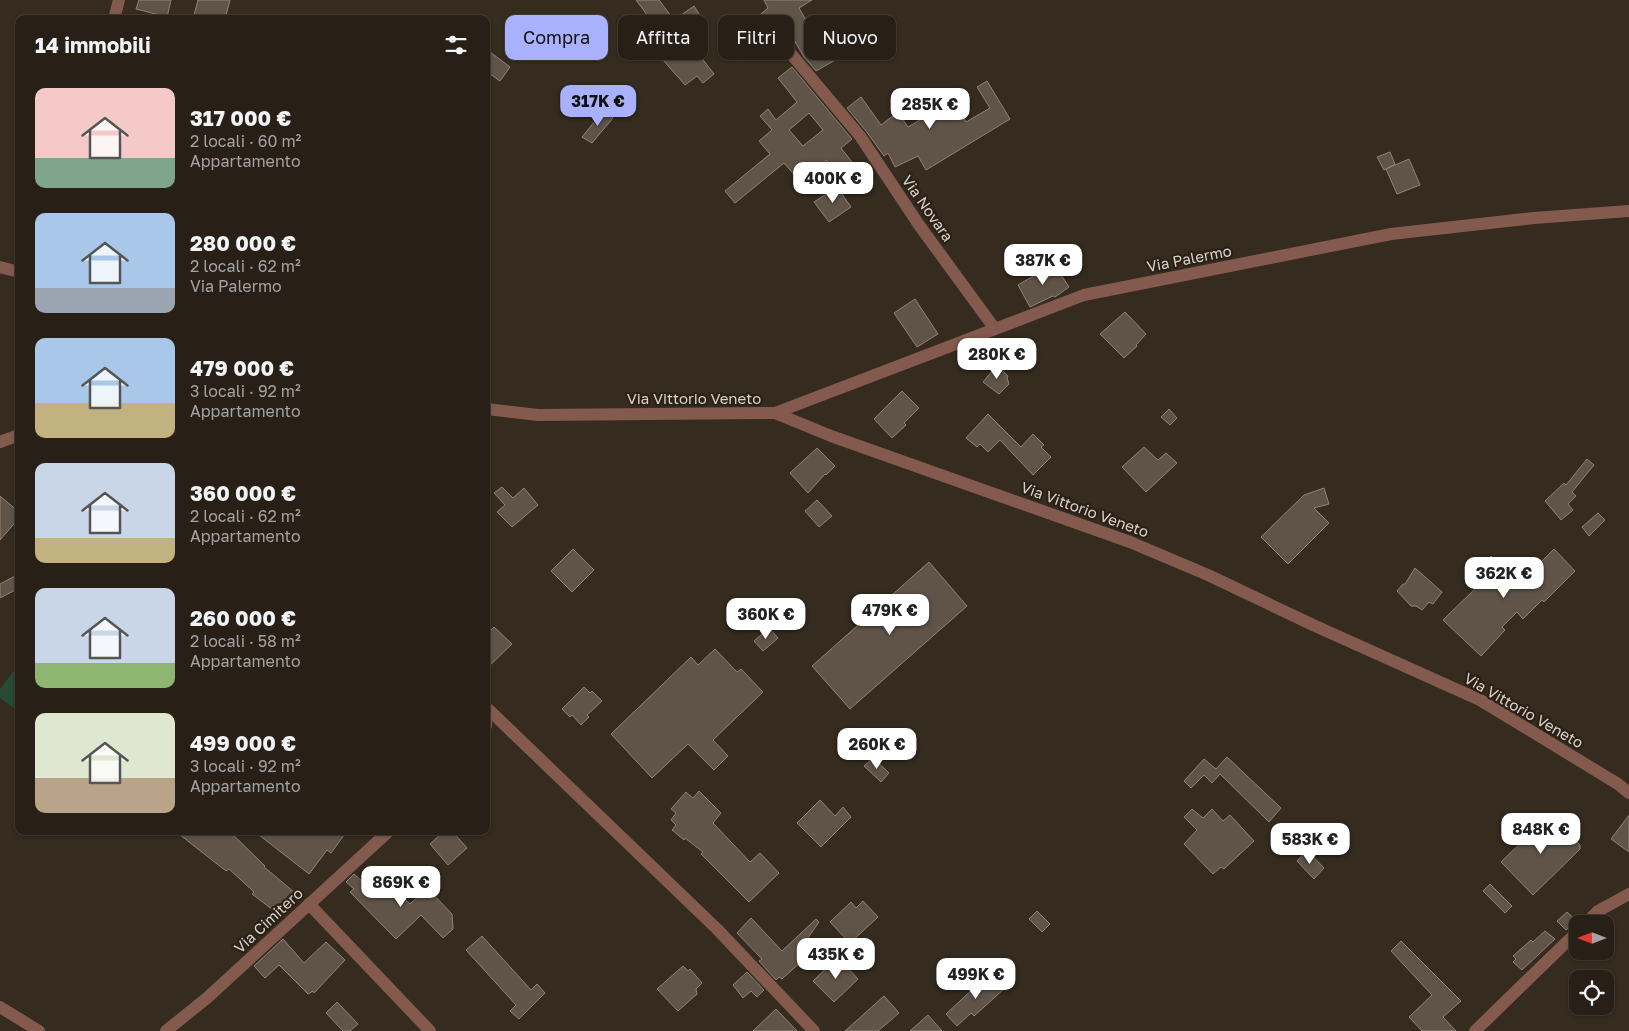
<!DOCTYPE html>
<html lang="it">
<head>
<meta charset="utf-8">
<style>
	body { margin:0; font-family:"Golos Text",sans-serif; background:#302820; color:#f1f3f6; height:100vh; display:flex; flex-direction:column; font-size:19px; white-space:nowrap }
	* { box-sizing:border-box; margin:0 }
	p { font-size:16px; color:#a5a3a1 }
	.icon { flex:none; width:28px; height:28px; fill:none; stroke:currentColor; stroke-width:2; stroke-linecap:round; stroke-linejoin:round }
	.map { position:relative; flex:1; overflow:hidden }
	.panel { position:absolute; left:15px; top:15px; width:475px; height:820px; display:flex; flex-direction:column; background:#282017; border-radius:10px; box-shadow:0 1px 4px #0004,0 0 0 1px #443e36 }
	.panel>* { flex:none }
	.banner { position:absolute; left:505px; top:15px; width:475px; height:45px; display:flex; gap:10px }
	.needle { width:32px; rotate:270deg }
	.tools { position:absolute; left:1569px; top:915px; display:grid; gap:10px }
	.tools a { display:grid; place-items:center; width:45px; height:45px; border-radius:10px; background:#282017; box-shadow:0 1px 4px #0004,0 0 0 1px #443e36; font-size:25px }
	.price { position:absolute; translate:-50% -42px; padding:0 11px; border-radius:10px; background:#fff; color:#222; font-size:16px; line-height:32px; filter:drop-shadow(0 1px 2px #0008) }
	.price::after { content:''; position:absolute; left:50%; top:30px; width:15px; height:11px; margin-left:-8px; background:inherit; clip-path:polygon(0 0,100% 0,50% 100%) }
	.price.active { background:#a9b0fc; color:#111 }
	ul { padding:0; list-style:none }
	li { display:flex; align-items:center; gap:15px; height:125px; padding:0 20px }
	li span { display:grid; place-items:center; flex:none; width:140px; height:100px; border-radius:10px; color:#555 }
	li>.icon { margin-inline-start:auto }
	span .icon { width:60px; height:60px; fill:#fffc; stroke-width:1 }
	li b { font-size:21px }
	h2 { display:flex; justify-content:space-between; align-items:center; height:60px; padding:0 20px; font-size:21px }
	.pill { padding:0 18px; border-radius:10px; background:#282017; box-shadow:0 1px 4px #0004,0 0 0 1px #443e36; font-size:18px; line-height:45px }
	.pill.active { background:#a9b0fc; color:#111 }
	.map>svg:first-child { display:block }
</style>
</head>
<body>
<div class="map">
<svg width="1629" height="1031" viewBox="0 0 1629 1031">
	<rect width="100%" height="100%" fill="#352b1f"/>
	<polygon fill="#274b35" points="19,664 19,712 0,698 0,689"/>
	<g fill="#605448" stroke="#908376" fill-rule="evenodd">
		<polygon points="139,0 171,0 167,17 136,9"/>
		<polygon points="198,0 230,0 225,19 193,19"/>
		<polygon points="636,0 659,0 674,20 694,6 705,23 704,23 708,31 690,43 714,74 703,83 697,76 685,85 662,59 673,50"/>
		<polygon points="764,0 812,0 799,8 810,27 824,19 846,54 816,71 804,57 787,28 781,30 775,20 752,39 759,48 743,61 724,40 734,31 737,34 768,8"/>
		<polygon points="858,18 865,18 875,37 866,42 856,23"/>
		<polygon points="486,49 510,67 500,81 486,71"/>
		<path d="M792,67L852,139L841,148L862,175L845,186L826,160L817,168L813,165L797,178L784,163L735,203L725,191L770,154L759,141L772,130L760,116L768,109L776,120L797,102L778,78ZM809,113L823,130L803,146L789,130Z"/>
		<polygon points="987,81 1010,119 926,170 918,156 895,167 888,153 884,156 866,131 847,108 861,97 881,125 898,112 908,127 954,100 966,122 990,108 977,87"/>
		<polygon points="604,110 613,118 592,143 582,137"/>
		<polygon points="1390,152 1395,164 1384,170 1377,157"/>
		<polygon points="1409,159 1420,185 1397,194 1386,169"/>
		<polygon points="837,187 851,207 829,222 814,202"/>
		<polygon points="1054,264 1069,287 1055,297 1053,296 1030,307 1018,285"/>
		<polygon points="915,299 938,334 917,347 894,313"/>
		<polygon points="1125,312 1146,334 1136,345 1137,346 1124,358 1100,334"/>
		<polygon points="997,365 1008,376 1007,378 1009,384 999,394 983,382"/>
		<polygon points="902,391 919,408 904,423 906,425 892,438 874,419"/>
		<polygon points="1169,409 1177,418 1170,425 1161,417"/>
		<polygon points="988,414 1021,447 1033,434 1044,445 1041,447 1051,457 1033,475 1000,440 988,452 980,444 977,447 966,438"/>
		<polygon points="1144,447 1158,460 1166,453 1177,463 1146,492 1122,467"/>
		<polygon points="817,448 835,466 826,475 825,474 808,493 790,473"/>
		<polygon points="1587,459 1594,465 1572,492 1576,496 1568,504 1573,510 1561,520 1545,501 1564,483 1566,485"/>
		<polygon points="502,487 513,498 524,488 538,505 512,527 497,512 505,505 494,493"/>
		<polygon points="1324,488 1329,504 1314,508 1329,523 1288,564 1261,537 1304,495"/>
		<polygon points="0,496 19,512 19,518 0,540"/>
		<polygon points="817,500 832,516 819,527 805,511"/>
		<polygon points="1598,513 1605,520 1589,536 1582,527"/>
		<polygon points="573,549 594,570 572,592 551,571"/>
		<polygon points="1554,549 1575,571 1544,602 1542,600 1523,619 1517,612 1502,627 1505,630 1481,656 1443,620 1479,585 1470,576 1491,556 1519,584"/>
		<polygon points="929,562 967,606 850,709 812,666"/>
		<polygon points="1415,568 1442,592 1433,604 1429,602 1422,610 1416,606 1411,606 1397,591 1403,584 1405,584"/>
		<polygon points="19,574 19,588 0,598 0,584"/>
		<polygon points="494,627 512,644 486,669 486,635"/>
		<polygon points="769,628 778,638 763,651 754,641"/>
		<polygon points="715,649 737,672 741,669 763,692 713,740 728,756 714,770 688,744 652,778 611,734 691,657 698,665"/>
		<polygon points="584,687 590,693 592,691 602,701 587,715 589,717 581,725 572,715 570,717 562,709"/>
		<polygon points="1227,757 1281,808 1269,822 1220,774 1212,783 1204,775 1191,788 1184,781 1204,759 1216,769"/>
		<polygon points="873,758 889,773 881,782 864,766"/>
		<polygon points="699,791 721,813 713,823 750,862 760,853 779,873 749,902 701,854 703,852 685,838 684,840 672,830 676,825 671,820 676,813 671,809 686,792 693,798"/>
		<polygon points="820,800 835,816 843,807 851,817 821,847 797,823"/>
		<polygon points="1192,809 1203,818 1212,809 1223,821 1230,815 1254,841 1224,869 1221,867 1213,874 1184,844 1197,830 1184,817"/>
		<polygon points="1550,815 1580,845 1580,849 1533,895 1501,862"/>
		<polygon points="1629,815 1629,852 1611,839"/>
		<polygon points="175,831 192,831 198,835 202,831 229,831 265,866 264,867 294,892 277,913 252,894 254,892 229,869 226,871"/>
		<polygon points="254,831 347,831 331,853 327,850 309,874"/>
		<polygon points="444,831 452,831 467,848 448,865 430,844"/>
		<polygon points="1307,850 1324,868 1314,879 1297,861"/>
		<polygon points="354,874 373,891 386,879 410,904 427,888 452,914 453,929 443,938 421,915 396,939 350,892 354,889 346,882"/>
		<polygon points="1490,884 1512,906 1505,913 1483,891"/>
		<polygon points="863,901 878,917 850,943 830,922 851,902 856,908"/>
		<polygon points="1037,911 1050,924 1042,932 1029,919"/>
		<polygon points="1567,912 1577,921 1566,930 1557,921"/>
		<polygon points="751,918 782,951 816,919 819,922 805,942 813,951 782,979 779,977 776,980 759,961 762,959 737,933"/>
		<polygon points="1545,931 1555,939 1522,970 1513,962 1516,959 1513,956 1531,940 1533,942"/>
		<polygon points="482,936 531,990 537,984 545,993 519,1019 510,1011 516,1005 466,950"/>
		<polygon points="283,939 304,963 326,942 345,960 314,993 313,991 308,994 279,965 265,978 254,966"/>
		<polygon points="1401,941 1461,1001 1443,1017 1456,1031 1422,1031 1409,1017 1432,995 1391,951"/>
		<polygon points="838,957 858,979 834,1002 813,981"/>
		<polygon points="683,966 688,971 690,969 702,983 696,989 697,994 678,1011 657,989"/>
		<polygon points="747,972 764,990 757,997 751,991 743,998 733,985"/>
		<polygon points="990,973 1004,989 974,1016 971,1013 957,1026 946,1014"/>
		<polygon points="884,996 899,1013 878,1031 845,1031"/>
		<polygon points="337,1002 358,1024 350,1031 343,1031 326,1013"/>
		<polygon points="776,1009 797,1031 753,1031"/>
		<polygon points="928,1015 942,1031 910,1031"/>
	</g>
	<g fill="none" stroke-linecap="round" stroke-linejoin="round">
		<g stroke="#845a4e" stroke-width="12">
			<polyline points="114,19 119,0"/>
			<polyline points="776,36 860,136 919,225 995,329"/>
			<polyline points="0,267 19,272"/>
			<polyline points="486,409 538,415 775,413 831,436 1130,542 1208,575 1313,625 1480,700 1618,784 1629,793"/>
			<polyline points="775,413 1084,295 1391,234 1534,218 1629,211"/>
			<polyline points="0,442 19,435"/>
			<polyline points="486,707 717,929 814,1031"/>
			<polyline points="486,717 486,726"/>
			<polyline points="309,904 430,1031"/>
			<polyline points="1585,924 1598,911 1629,894"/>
			<polyline points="0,1007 39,1031"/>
			<polyline points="166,1031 207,998 389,831"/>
			<polyline points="1475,1031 1578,931"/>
		</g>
	</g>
	<g text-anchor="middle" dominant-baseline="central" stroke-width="4.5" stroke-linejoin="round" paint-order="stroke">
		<g font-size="15" fill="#d9d2cb" stroke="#2b2116">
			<text transform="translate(928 208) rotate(55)">Via Novara</text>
			<text transform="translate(1189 258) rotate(-11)">Via Palermo</text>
			<text x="694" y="398">Via Vittorio Veneto</text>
			<text transform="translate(1085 509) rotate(20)">Via Vittorio Veneto</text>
			<text transform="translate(1524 710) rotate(30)">Via Vittorio Veneto</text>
			<text transform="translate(268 920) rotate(-43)">Via Cimitero</text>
		</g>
	</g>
</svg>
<div class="tools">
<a><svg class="needle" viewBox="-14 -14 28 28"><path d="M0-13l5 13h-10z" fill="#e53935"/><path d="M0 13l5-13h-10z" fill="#a5a3a1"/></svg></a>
<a><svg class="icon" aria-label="locate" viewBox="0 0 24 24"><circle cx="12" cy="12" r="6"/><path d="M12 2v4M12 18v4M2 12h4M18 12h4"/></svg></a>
</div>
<b class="price active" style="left:598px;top:127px">317K €</b>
<b class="price" style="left:930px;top:130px">285K €</b>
<b class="price" style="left:833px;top:204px">400K €</b>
<b class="price" style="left:1043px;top:286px">387K €</b>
<b class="price" style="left:997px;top:380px">280K €</b>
<b class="price" style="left:1504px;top:599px">362K €</b>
<b class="price" style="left:890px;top:636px">479K €</b>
<b class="price" style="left:766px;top:640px">360K €</b>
<b class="price" style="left:877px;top:770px">260K €</b>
<b class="price" style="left:1541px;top:855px">848K €</b>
<b class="price" style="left:1310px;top:865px">583K €</b>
<b class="price" style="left:401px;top:908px">869K €</b>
<b class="price" style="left:836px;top:980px">435K €</b>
<b class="price" style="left:976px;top:1000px">499K €</b>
<div class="banner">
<a class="pill active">Compra</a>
<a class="pill">Affitta</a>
<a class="pill">Filtri</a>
<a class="pill">Nuovo</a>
</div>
<section class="panel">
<h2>14 immobili<svg class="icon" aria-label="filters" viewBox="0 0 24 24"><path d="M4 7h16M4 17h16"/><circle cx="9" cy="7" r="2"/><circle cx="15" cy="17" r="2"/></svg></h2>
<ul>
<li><span style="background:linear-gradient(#f6c9c9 70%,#7fa58c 0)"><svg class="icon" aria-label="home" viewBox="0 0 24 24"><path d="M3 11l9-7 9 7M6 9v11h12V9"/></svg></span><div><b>317 000 €</b><p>2 locali · 60 m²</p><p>Appartamento</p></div></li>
<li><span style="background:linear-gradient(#a9c7e8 75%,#9aa5b1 0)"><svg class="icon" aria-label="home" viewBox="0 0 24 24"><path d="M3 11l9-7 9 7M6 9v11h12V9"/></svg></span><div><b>280 000 €</b><p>2 locali · 62 m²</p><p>Via Palermo</p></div></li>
<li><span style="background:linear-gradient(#a9c7e8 65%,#c2b280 0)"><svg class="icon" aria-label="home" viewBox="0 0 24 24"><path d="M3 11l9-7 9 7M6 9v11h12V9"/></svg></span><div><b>479 000 €</b><p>3 locali · 92 m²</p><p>Appartamento</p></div></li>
<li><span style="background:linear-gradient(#c9d6e8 75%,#c2b280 0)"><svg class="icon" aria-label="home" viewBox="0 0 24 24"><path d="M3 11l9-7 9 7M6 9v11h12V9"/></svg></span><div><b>360 000 €</b><p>2 locali · 62 m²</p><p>Appartamento</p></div></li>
<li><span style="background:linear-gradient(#c9d6e8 75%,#8fb573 0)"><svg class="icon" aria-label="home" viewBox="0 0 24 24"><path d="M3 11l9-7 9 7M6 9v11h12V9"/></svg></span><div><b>260 000 €</b><p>2 locali · 58 m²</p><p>Appartamento</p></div></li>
<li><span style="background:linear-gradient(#dfe7d0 65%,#b9a48a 0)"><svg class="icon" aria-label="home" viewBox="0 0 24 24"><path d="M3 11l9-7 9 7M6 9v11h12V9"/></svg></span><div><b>499 000 €</b><p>3 locali · 92 m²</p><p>Appartamento</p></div></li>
</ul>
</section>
</div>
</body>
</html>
